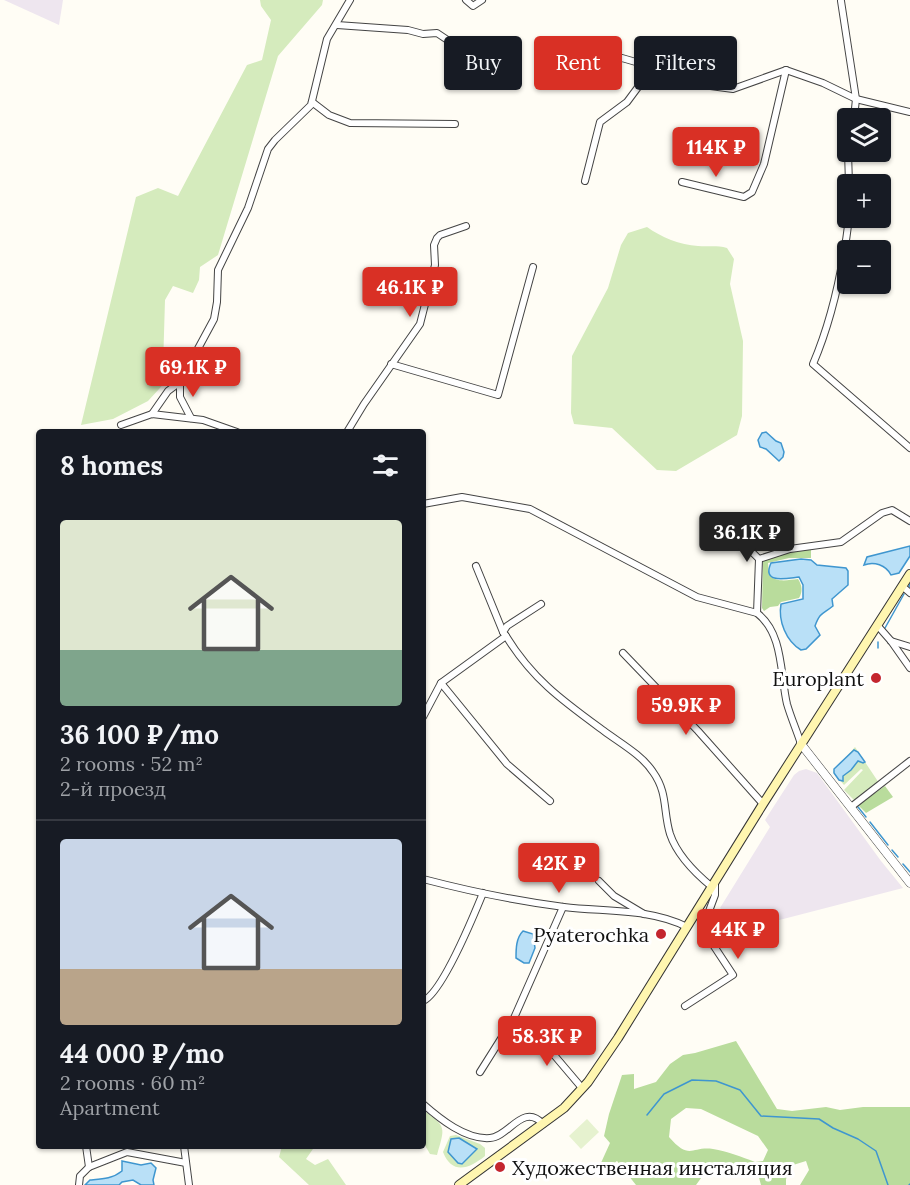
<!DOCTYPE html>
<html lang="en">
<head>
<meta charset="utf-8">
<style>
	body { margin:0; font-family:Lora,serif; background:#20242c; color:#f1f3f6; height:100vh; display:flex; flex-direction:column; font-size:22px; white-space:nowrap }
	* { box-sizing:border-box; margin:0 }
	p { font-size:20px; color:#9ea1a6 }
	.icon { flex:none; width:33px; height:33px; fill:none; stroke:currentColor; stroke-width:2; stroke-linecap:round; stroke-linejoin:round }
	.map { position:relative; flex:1; overflow:hidden }
	.sheet { position:absolute; left:36px; top:429px; width:390px; height:720px; display:flex; flex-direction:column; background:#171b24; border-radius:6px; box-shadow:0 2px 4px #0004 }
	.sheet>* { flex:none }
	.hud { position:absolute; left:444px; top:36px; width:375px; height:54px; display:flex; gap:12px }
	.fabs { position:absolute; left:837px; top:108px; display:grid; gap:12px }
	.fabs a { display:grid; place-items:center; width:54px; height:54px; border-radius:6px; background:#171b24; box-shadow:0 2px 4px #0004; font-size:30px }
	.price { position:absolute; translate:-50% -51px; padding:0 14px; border-radius:6px; background:#d93025; color:#fff; font-size:20px; line-height:39px; filter:drop-shadow(0 2px 3px #0008) }
	.price::after { content:''; position:absolute; left:50%; top:36px; width:18px; height:14px; margin-left:-9px; background:inherit; clip-path:polygon(0 0,100% 0,50% 100%) }
	.price.selected { background:#222; color:#fff }
	ul { padding:0; list-style:none }
	li { display:grid; align-content:center; gap:12px; height:318px; padding:0 24px }
	li+li { border-top:2px solid #363941 }
	li span { display:grid; place-items:center; height:186px; border-radius:6px; color:#555 }
	li>.icon { margin-inline-start:auto }
	span .icon { width:108px; height:108px; fill:#fffc; stroke-width:1 }
	li b { font-size:26px }
	h2 { display:flex; justify-content:space-between; align-items:center; height:72px; padding:0 24px; font-size:26px }
	.tag { padding:0 21px; border-radius:6px; background:#171b24; box-shadow:0 2px 4px #0004; font-size:21px; line-height:54px }
	.tag.selected { background:#d93025; color:#fff }
	.map>svg:first-child { display:block }
</style>
</head>
<body>
<div class="map">
<svg width="910" height="1185" viewBox="0 0 910 1185">
	<rect width="100%" height="100%" fill="#fffdf5"/>
	<g fill="#eee6ef">
		<polygon points="4,0 63,0 59,25"/>
		<polygon points="806,769 817,773 881,861 903,888 749,928 720,908 770,827 765,820 794,775 799,771"/>
	</g>
	<g fill="#d5ebbd">
		<polygon points="260,0 323,0 322,5 278,56 218,255 200,267 199,280 193,293 173,286 165,300 163,367 171,376 148,401 113,419 81,425 136,197 158,188 178,196 247,65 262,60 271,20 261,6"/>
		<path d="M647,227C661,237 680,245 698,246C708,247 717,245 727,248L734,259L730,284L743,341L742,416L737,435L676,471L657,470L612,428L574,424L571,413L572,356L608,288L621,245L628,233Z"/>
		<polygon points="855,747 879,783 854,800 844,790 863,770 861,769 844,785 833,772"/>
		<path d="M423,1110C447,1127 445,1127 437,1155L430,1154L423,1142Z"/>
		<path d="M456,1135L480,1144L485,1148V1156C469,1169 452,1175 443,1152L450,1136Z"/>
		<polygon points="282,1146 315,1146 306,1159 315,1165 328,1159 346,1185 309,1185 279,1157"/>
	</g>
	<g fill="#b9dc9c" fill-rule="evenodd">
		<path d="M811,549V558H789L768,563L769,575C777,583 788,580 798,579C802,585 803,592 799,598L781,602L778,606L770,607L764,611L762,608L763,560L783,553Z"/>
		<polygon points="885,786 893,797 866,813 858,805"/>
		<path d="M736,1041L777,1109L792,1111L826,1107L840,1110L863,1107H910V1185H800L809,1170L806,1161L793,1165L786,1179V1185H761L758,1174L750,1166H729L716,1171L706,1167L703,1169L704,1174L696,1185H636L617,1161L602,1172L600,1165L610,1143L604,1136L609,1114L622,1075L634,1074V1089L656,1082L670,1064L683,1055L695,1053ZM686,1108L701,1109L758,1136L768,1150L763,1161L755,1162C742,1157 727,1151 713,1149C691,1146 690,1161 669,1137L671,1119Z"/>
	</g>
	<polygon fill="#e6f2cf" points="587,1119 599,1132 581,1149 569,1136"/>
	<g fill="#b9e0f7" stroke="#3f96cf" stroke-width="1.5">
		<polygon points="766,432 776,441 781,443 784,452 783,457 779,461 766,449 760,447 758,440 762,433"/>
		<path d="M910,546V556L899,573L891,575C886,565 874,561 864,565L867,557Z"/>
		<path d="M801,559L811,560L817,565L846,568L848,571V585L832,599L833,606C823,614 820,612 815,626L820,635L806,649L801,650C786,641 778,621 781,604L803,599V585L799,577C788,578 761,585 771,563Z"/>
		<polygon points="854,750 858,752 865,762 863,763 858,761 851,770 843,776 843,781 839,780 834,773 834,769"/>
		<path d="M523,931L533,934L535,948L529,963H524L516,958C516,949 516,938 523,931Z"/>
		<polygon points="459,1138 477,1149 462,1164 458,1163 448,1152 451,1139"/>
		<path d="M122,1161L141,1165L151,1163L156,1168L153,1180L154,1185H141L133,1180L122,1182L119,1185H85L90,1180C102,1179 112,1179 122,1171Z"/>
	</g>
	<g fill="none" stroke-linecap="round" stroke-linejoin="round">
		<g stroke="#3f96cf" stroke-width="1.5">
			<polyline points="909,587 910,584"/>
			<polyline points="885,628 904,594"/>
			<polyline points="878,648 878,642"/>
			<polyline points="858,807 866,817"/>
			<polyline points="870,822 888,845"/>
			<polyline points="892,850 898,857"/>
			<polyline points="903,864 910,872"/>
			<polyline points="647,1115 664,1094 692,1080 716,1081 740,1090 761,1116 819,1119 833,1128 858,1139 876,1151 888,1185"/>
			<polyline points="909,1185 910,1184"/>
		</g>
		<g stroke="#444" stroke-width="8">
			<g id="minor">
				<polyline points="466,0 473,6 482,0"/>
				<polyline points="841,1 856,99 854,118"/>
				<polyline points="337,25 408,30 423,34 437,33 446,39"/>
				<polyline points="582,77 622,58 653,67 703,85 733,89 786,70 823,83 856,99 910,112"/>
				<polyline points="312,102 329,115 350,123 455,124"/>
				<polyline points="848,152 849,184"/>
				<polyline points="585,181 600,122 627,102 653,67"/>
				<polyline points="682,182 744,197 752,192 764,164 786,70"/>
				<path d="M849,218C843,268 833,317 813,364L910,448"/>
				<polyline points="391,364 498,395 533,267"/>
				<polyline points="152,414 168,391 180,382"/>
				<polyline points="191,418 180,397 180,382 214,319 217,302 218,270 248,208 268,149 275,140 311,105 327,39 350,0"/>
				<polyline points="121,425 152,414 203,420 237,432"/>
				<polyline points="347,432 364,404 420,324 435,265 434,245 437,238 440,235 466,226"/>
				<path d="M423,504L462,497L530,509L697,597L757,613C784,634 780,675 787,704C791,718 797,731 801,744"/>
				<polyline points="750,525 744,544 759,559 757,613"/>
				<polyline points="759,559 790,549 841,542 882,513 892,510 910,521"/>
				<polyline points="476,566 503,632"/>
				<polyline points="902,586 910,593"/>
				<polyline points="877,625 891,641 910,668"/>
				<path d="M506,636C533,680 563,701 604,731C620,743 642,755 653,772C668,793 663,811 670,834C677,855 695,873 712,887"/>
				<polyline points="891,641 910,647"/>
				<polyline points="623,653 698,731 763,804"/>
				<polyline points="441,683 507,764 550,801"/>
				<polyline points="423,717 441,683 506,636 503,632 507,626 541,604"/>
				<polyline points="851,807 910,761"/>
				<path d="M423,879C469,891 517,901 564,907C604,912 650,908 687,927"/>
				<polyline points="599,881 614,896 644,914"/>
				<path d="M423,1001C442,993 474,915 483,893"/>
				<polyline points="685,1006 733,975 704,931 705,922 715,895 715,882"/>
				<polyline points="532,1029 582,1088"/>
				<polyline points="480,1072 514,1018 563,907"/>
				<path d="M423,1104C440,1119 466,1140 490,1138C509,1137 523,1102 543,1124"/>
				<polyline points="86,1146 89,1167"/>
				<polyline points="184,1146 189,1185"/>
				<polyline points="79,1185 80,1176 89,1167 127,1152 186,1163"/>
			</g>
		</g>
		<g stroke="#444" stroke-width="9">
			<polyline id="tertiary" points="801,744 910,883"/>
		</g>
		<g stroke="#333" stroke-width="10">
			<polyline id="secondary" points="459,1185 564,1108 588,1082 618,1038 763,804 910,574"/>
		</g>
		<use href="#minor" stroke="#fff" stroke-width="6"/>
		<use href="#tertiary" stroke="#fff" stroke-width="8"/>
		<use href="#secondary" stroke="#fff6b0" stroke-width="8"/>
	</g>
	<g fill="#c4262e" stroke="#fff" stroke-width="2">
		<circle cx="876" cy="678" r="6"/>
		<circle cx="661" cy="934" r="6"/>
		<circle cx="500" cy="1167" r="6"/>
	</g>
	<g text-anchor="middle" dominant-baseline="central" stroke-width="6" stroke-linejoin="round" paint-order="stroke">
		<g font-size="20" fill="#111" stroke="#fff" text-anchor="end">
			<text x="864" y="678">Europlant</text>
			<text x="649" y="934">Pyaterochka</text>
			<text x="512" y="1167" text-anchor="start">Художественная инсталяция</text>
		</g>
	</g>
</svg>
<div class="fabs">
<a><svg class="icon" aria-label="layers" viewBox="0 0 24 24"><path d="M12 4l9 5-9 5-9-5zM3 14l9 5 9-5"/></svg></a>
<a>+</a>
<a>−</a>
</div>
<b class="price" style="left:716px;top:178px">114K ₽</b>
<b class="price" style="left:410px;top:318px">46.1K ₽</b>
<b class="price" style="left:193px;top:398px">69.1K ₽</b>
<b class="price selected" style="left:747px;top:563px">36.1K ₽</b>
<b class="price" style="left:686px;top:736px">59.9K ₽</b>
<b class="price" style="left:559px;top:894px">42K ₽</b>
<b class="price" style="left:738px;top:960px">44K ₽</b>
<b class="price" style="left:547px;top:1067px">58.3K ₽</b>
<div class="hud">
<a class="tag">Buy</a>
<a class="tag selected">Rent</a>
<a class="tag">Filters</a>
</div>
<section class="sheet">
<h2>8 homes<svg class="icon" aria-label="filters" viewBox="0 0 24 24"><path d="M4 7h16M4 17h16"/><circle cx="9" cy="7" r="2"/><circle cx="15" cy="17" r="2"/></svg></h2>
<ul>
<li><span style="background:linear-gradient(#dfe7d0 70%,#7fa58c 0)"><svg class="icon" aria-label="home" viewBox="0 0 24 24"><path d="M3 11l9-7 9 7M6 9v11h12V9"/></svg></span><div><b>36 100 ₽/mo</b><p>2 rooms · 52 m²</p><p>2-й проезд</p></div></li>
<li><span style="background:linear-gradient(#c9d6e8 70%,#b9a48a 0)"><svg class="icon" aria-label="home" viewBox="0 0 24 24"><path d="M3 11l9-7 9 7M6 9v11h12V9"/></svg></span><div><b>44 000 ₽/mo</b><p>2 rooms · 60 m²</p><p>Apartment</p></div></li>
</ul>
</section>
</div>
</body>
</html>
